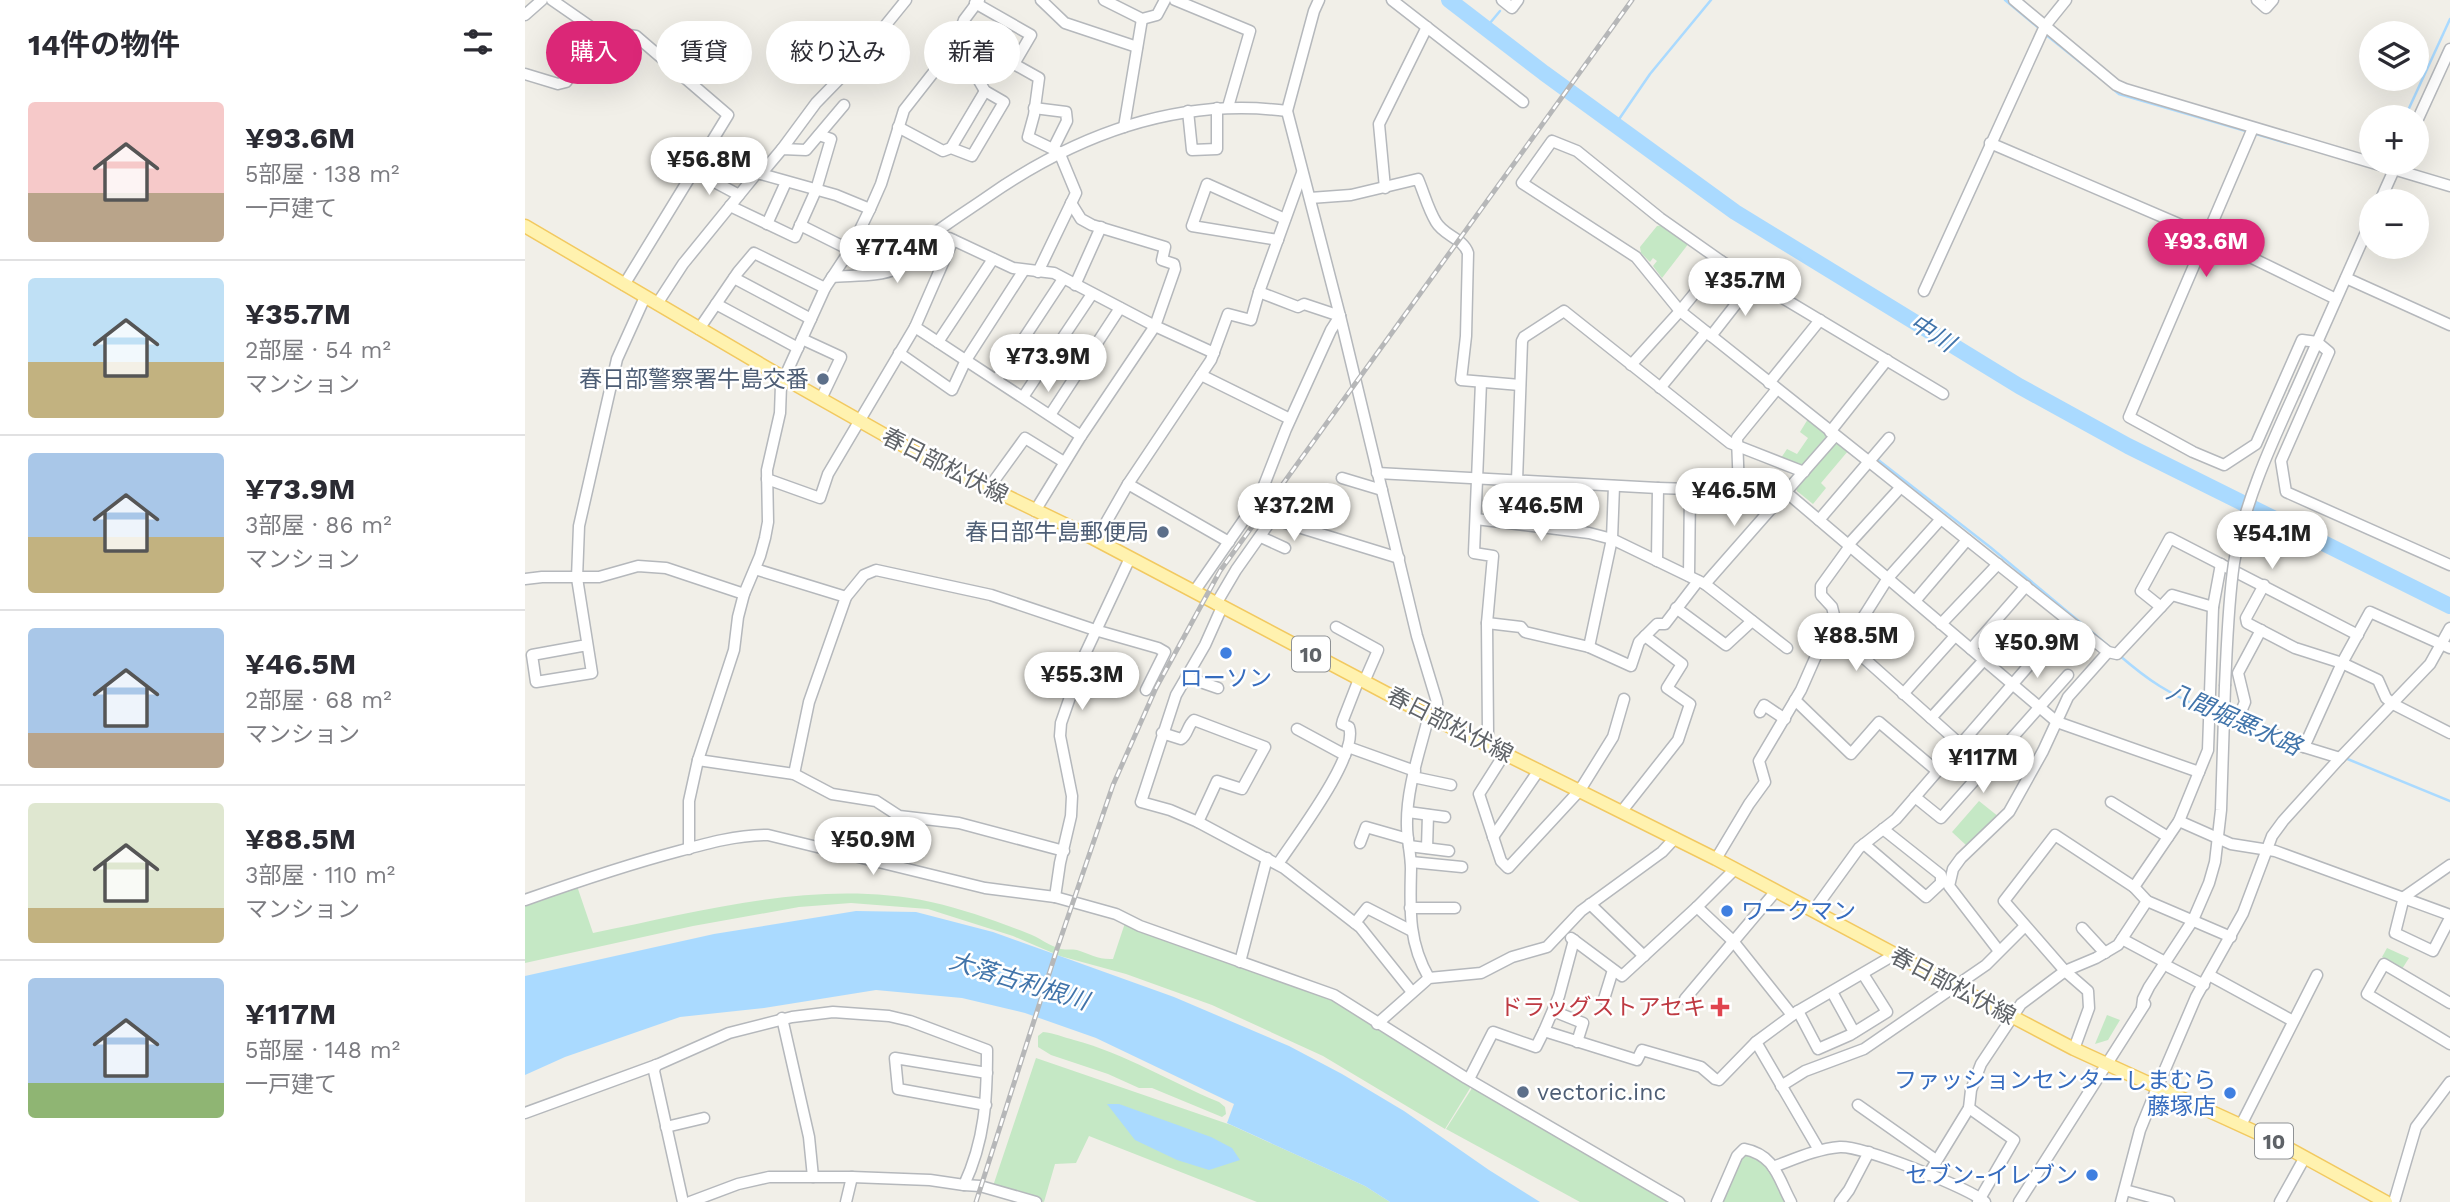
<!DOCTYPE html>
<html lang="ja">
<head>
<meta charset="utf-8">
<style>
	body { margin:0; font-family:"Work Sans","Noto Sans JP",sans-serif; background:#f2f2f3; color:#2b2b33; height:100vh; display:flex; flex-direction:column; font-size:26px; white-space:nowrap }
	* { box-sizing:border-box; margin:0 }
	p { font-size:23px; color:#7c7c81 }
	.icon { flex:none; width:38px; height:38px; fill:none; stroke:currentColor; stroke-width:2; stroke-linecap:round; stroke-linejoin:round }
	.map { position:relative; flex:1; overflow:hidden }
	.sheet { display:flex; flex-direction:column; background:#fff; width:525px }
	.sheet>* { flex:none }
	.hud { position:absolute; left:21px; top:21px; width:665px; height:63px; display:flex; gap:14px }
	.fabs { position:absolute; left:1834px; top:21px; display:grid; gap:14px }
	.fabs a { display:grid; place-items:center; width:70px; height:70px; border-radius:50%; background:#fff; box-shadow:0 7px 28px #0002; font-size:35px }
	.price { position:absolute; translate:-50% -60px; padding:0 16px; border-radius:24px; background:#fff; color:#222; font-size:23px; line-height:46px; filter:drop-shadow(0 2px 4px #0008) }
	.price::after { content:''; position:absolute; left:50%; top:42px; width:21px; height:16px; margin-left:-10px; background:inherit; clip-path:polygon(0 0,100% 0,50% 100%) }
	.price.current { background:#db2777; color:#fff }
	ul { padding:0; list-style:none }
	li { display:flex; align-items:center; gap:21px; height:175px; padding:0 28px }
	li+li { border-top:2px solid #e1e1e2 }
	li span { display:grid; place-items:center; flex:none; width:196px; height:140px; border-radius:7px; color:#555 }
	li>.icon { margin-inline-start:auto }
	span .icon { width:84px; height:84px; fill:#fffc; stroke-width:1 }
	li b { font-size:30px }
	h2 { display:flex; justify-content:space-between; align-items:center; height:84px; padding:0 28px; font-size:30px }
	.pill { padding:0 24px; border-radius:32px; background:#fff; box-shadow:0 7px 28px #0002; font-size:24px; line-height:63px }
	.pill.current { background:#db2777; color:#fff }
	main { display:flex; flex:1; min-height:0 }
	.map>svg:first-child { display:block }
</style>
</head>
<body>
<main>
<section class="sheet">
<h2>14件の物件<svg class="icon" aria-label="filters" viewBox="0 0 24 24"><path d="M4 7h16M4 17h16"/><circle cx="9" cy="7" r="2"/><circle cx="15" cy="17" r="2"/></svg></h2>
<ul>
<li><span style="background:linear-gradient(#f6c9c9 65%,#b9a48a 0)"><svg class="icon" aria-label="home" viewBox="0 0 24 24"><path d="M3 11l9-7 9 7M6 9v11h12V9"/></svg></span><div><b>¥93.6M</b><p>5部屋 · 138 m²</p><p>一戸建て</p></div></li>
<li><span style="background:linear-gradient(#bfe0f5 60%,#c2b280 0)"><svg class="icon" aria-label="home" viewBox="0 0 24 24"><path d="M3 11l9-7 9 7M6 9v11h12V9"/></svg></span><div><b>¥35.7M</b><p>2部屋 · 54 m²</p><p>マンション</p></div></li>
<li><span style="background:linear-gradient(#a9c7e8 60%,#c2b280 0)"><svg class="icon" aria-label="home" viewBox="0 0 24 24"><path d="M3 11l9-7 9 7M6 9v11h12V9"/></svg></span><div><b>¥73.9M</b><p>3部屋 · 86 m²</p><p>マンション</p></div></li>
<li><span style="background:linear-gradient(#a9c7e8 75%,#b9a48a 0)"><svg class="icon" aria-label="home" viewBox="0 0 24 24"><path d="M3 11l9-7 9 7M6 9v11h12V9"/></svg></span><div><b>¥46.5M</b><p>2部屋 · 68 m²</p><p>マンション</p></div></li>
<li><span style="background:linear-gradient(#dfe7d0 75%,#c2b280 0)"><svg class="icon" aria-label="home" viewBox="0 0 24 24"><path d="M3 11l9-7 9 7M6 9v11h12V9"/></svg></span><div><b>¥88.5M</b><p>3部屋 · 110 m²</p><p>マンション</p></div></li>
<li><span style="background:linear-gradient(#a9c7e8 75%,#8fb573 0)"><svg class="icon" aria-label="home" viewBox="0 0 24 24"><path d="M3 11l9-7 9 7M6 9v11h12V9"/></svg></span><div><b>¥117M</b><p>5部屋 · 148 m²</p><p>一戸建て</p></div></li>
</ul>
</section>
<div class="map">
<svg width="1925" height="1202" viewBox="0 0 1925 1202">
	<rect width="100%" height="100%" fill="#f1efe8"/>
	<g fill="#c5e8c5">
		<polygon points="1138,225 1164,243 1137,278 1128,266 1132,261 1128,258 1125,262 1116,253 1115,247 1132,226"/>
		<polygon points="1283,419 1303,435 1276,466 1256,458 1262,449 1272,454 1283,438 1275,432"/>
		<polygon points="1313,443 1323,451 1296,483 1301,488 1288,504 1272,491 1271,487 1309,444"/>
		<polygon points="1454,801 1474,817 1442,846 1427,832"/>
		<path d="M52,886L68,933C179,911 292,878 406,902C438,909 471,921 502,933C514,937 524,946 536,949C541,950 547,949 552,950C565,954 574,960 588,959L600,923L808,1000L947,1085L920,1129L798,1056L687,1005L601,974L535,956L488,936L403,909L326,903L274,907L168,926L0,963V906Z"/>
		<polygon points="1862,948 1884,958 1877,969 1857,957"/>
		<polygon points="1582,1015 1595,1020 1583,1040 1570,1044"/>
		<path d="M518,1032C529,1033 538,1037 549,1040C601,1054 645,1082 694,1102L700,1107L701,1114L697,1117L627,1088H614L583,1074L526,1055L513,1047V1036Z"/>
		<polygon points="511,1058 706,1125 840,1186 865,1202 732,1202 564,1136 551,1163 530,1164 519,1202 467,1189"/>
		<polygon points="949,1085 1150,1202 1055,1202 921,1129"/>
		<polygon points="1217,1154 1231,1154 1245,1169 1263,1202 1196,1202"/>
	</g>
	<g fill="#aadaff">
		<polygon points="331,911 391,912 468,932 649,997 764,1046 817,1074 879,1111 964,1170 1015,1202 865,1202 840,1186 702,1123 709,1104 571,1038 500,1013 437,998 351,990 239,1008 155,1017 40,1057 0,1075 0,976 189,934"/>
		<polygon points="582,1104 594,1104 686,1137 707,1148 715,1160 684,1170 652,1160 610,1140"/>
	</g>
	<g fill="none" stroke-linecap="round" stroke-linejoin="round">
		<g stroke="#aadaff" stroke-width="2.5">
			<polyline points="1480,0 1515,29"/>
			<polyline points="960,29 975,11"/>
			<polyline points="1520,34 1580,82"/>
			<polyline points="1588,89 1594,94 1724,132"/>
			<polyline points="1880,117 1925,19"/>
			<polyline points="1090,125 1125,74 1186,0"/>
			<polyline points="1731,134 1765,144"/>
			<polyline points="1352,459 1465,547 1586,648"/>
			<path d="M1594,655C1625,682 1642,692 1679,709"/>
			<polyline points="1820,758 1925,801"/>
		</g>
		<polyline stroke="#aadaff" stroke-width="16" points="924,0 1019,73 1210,212 1494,386 1603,446 1925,606"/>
		<g stroke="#b5b8bc" stroke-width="13">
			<g id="minor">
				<polyline points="27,0 79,36"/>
				<polyline points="516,0 540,23 612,47"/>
				<polyline points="579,0 617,19 632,15 640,0"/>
				<polyline points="650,0 725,31 703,107"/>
				<polyline points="794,0 789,11 762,111 815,316 892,636 912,702 912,720"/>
				<polyline points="867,0 998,102"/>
				<polyline points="977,0 987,8 993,0"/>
				<polyline points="1489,0 1591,85 1600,89 1925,186"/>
				<polyline points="1732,0 1741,8 1748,0"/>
				<polyline points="450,3 506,35 489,64 514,78 509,115 503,137 534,152 551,193 513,272"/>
				<polyline points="0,15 17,0"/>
				<polyline points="0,74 33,84 41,82 67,47 84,32 111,36 203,115 99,285"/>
				<polyline points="509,108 541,112 542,121 528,149"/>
				<polyline points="663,111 667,150 692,149 692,108"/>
				<polyline points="1892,121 1925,49"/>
				<polyline points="373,127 418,151 426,148 447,156 479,102 460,91 453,79 419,58"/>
				<polyline points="599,127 617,19"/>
				<polyline points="1728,128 1604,417 1668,452 1699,465 1731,444 1777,340 1792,342 1804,352 1756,461 1761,492 1925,565"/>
				<polyline points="1465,143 1682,236 1811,299"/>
				<polyline points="426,148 460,91"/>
				<polyline points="257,149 291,103 329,64 381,0"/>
				<polyline points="169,171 214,195"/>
				<polyline points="236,174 311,195 345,209"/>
				<polyline points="860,188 854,124 902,27"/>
				<path d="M785,198L826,195L893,179C899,193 903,209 911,222C919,236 938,238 943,253L941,336L936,380L995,385"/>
				<polyline points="1855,201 1872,163"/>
				<polyline points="205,206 270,237 291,190 306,139 294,135"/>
				<polyline points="242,224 261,182"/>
				<polyline points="275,225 325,250"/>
				<polyline points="424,238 488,268 529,273 630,326 689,353"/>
				<polyline points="753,240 667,226 682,184 760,219"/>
				<path d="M307,277C323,275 356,277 370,269C378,264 385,253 393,246C414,228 439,213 462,197C551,135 652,97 762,111"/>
				<polyline points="209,278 286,319"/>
				<polyline points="1821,278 1925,325"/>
				<polyline points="550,285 576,227"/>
				<polyline points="1399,291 1520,26 1541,0"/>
				<polyline points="734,292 777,173"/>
				<polyline points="132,304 158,264 232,173 236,174 257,149 281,150 319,105"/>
				<polyline points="191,304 273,348"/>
				<polyline points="390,327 556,436"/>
				<polyline points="174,329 213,272 229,253 300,288"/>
				<polyline points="1186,336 1229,281"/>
				<polyline points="277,339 316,357 296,399"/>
				<polyline points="413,342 468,259"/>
				<polyline points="374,353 427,390 441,360 499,270"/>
				<polyline points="1106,365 1155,311 1196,261"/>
				<polyline points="676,375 765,419"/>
				<polyline points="472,379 538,279"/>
				<polyline points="956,382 949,553 968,556 962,623 963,733 959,743"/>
				<polyline points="1244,383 1295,320"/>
				<polyline points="1135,388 1181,332"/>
				<polyline points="1770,392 1846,221"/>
				<polyline points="1418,394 1196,261 1135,218 1052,151 1027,141 997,183 1111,257 1155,311 1583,652 1592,654 1647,595 1688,607"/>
				<polyline points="498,397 567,294"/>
				<polyline points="525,415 595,308"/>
				<polyline points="1305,432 1362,360"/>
				<polyline points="852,473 1133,488 1261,492 1532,722 1674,772"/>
				<polyline points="817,478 857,490"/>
				<polyline points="242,479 295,498 303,474 390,327 428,240"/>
				<polyline points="992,481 997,341 999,337 1039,311 1205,443 1279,472"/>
				<polyline points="603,484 704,542"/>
				<polyline points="463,489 500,438 539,462"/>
				<polyline points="1214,490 1212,438 1252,389"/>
				<polyline points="510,511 556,436 630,326 650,269 649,264 637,260 640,247 567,225 556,219 546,203"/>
				<polyline points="951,519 1064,533 1087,539 1180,584 1262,648"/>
				<polyline points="1294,520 1364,438"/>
				<polyline points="1415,520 1363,578 1322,643 1435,744"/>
				<polyline points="736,537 760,548"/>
				<polyline points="571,540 603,484 686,360 703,314 726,320 734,292 773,307 779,304 815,316"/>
				<polyline points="1323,545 1375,488"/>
				<polyline points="1132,561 1133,488"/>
				<polyline points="1696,564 1688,607 1683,750 1654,821 1609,887 1622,901 1706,937"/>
				<polyline points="230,569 321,597"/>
				<polyline points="1164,576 1165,489"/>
				<polyline points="0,579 17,577 74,577 113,566 141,568 219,594"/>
				<polyline points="1180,584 1310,436"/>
				<polyline points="1739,585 1721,618 1722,623 1770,648 1817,663 1853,680 1861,698 1868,704 1925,733"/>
				<polyline points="669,592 734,498 761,429 806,330 815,316"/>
				<polyline points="1390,601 1442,540"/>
				<polyline points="691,604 711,570 747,519 874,558"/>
				<polyline points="697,607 680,645 651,695 616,802 645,810 673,822 759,868 835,927 887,992"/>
				<polyline points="1636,607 1616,591 1645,538 1833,635"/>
				<polyline points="1151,608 1201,645 1227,621"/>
				<polyline points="962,623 996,627 1000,632 1064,647 1106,666 1114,642 1132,624 1140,624 1173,581"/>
				<polyline points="1416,624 1473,564"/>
				<polyline points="811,627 853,650 839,682"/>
				<polyline points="62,645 7,655 11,682 67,673 52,578 54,526 92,359 120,297"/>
				<polyline points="1064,647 1087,539 1089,486"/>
				<polyline points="1446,649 1501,586"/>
				<polyline points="661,677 693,688"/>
				<polyline points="1378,694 1430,636"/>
				<polyline points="1270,700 1326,754 1354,722 1412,771"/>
				<polyline points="1694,711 1779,747 1815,758"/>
				<polyline points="1235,712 1239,705 1260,719"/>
				<path d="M904,715C895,751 881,789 882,826C882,840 886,854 886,869C885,909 883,942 904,978"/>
				<polyline points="1406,718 1459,660"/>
				<polyline points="1713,719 1720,702 1713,673 1736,630"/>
				<polyline points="772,729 820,755"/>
				<path d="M637,733L656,739C663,735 662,726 669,720L740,747L717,789L692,781L673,822"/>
				<polyline points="823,747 890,771"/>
				<polyline points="1779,747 1817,663 1845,612 1925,648"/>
				<polyline points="980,753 954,794 976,861 983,868 1055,790 1088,737 1099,699"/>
				<polyline points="173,760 269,774 307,794 351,801 374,816 434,823 539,851"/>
				<polyline points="269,774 284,702 321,597 339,575 351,570 466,595 570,630 633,648 640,652 621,690"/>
				<polyline points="888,777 926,785"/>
				<polyline points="1390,797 1416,818 1543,675"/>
				<polyline points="1586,802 1643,837"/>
				<polyline points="1097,811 1153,740 1165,704 1142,688 1157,664 1120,636"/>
				<polyline points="883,812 920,817"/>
				<polyline points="1654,821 1706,844 1750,851 1925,915"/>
				<polyline points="968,837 1014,770"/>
				<polyline points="835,843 841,827 883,839"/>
				<polyline points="1339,844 1401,897 1416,883 1416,875 1358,829"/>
				<polyline points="884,846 924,851"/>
				<polyline points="902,848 903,815"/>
				<polyline points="164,849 164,801 173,760 209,650 213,617 219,594 235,556 240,538 243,522 242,470 255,413 256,385 300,288 325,250 345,209 356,184 379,110 430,45 439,20 454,0"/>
				<polyline points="1191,859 1224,804 1240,782 1234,761 1276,690 1309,615 1307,607 1296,595 1296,586 1325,546"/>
				<polyline points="886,862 937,867"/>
				<path d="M753,864C770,838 834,755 824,727L817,724L818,720L834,679"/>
				<polyline points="1925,865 1879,897 1870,933 1908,951 1925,918"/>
				<polyline points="530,897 535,863 546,816 547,796 535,736 536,723 560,654 605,558"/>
				<path d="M0,900C51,882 101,865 154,851C183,843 212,835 243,835L460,888L530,897L591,914L615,926L809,995L941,1078L1154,1202"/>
				<polyline points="1065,904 1119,956"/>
				<polyline points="1172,907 1208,941 1267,1015"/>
				<polyline points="885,908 930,908"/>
				<polyline points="1289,910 1334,848 1371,819 1512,656"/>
				<polyline points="830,923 842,908 887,931"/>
				<polyline points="1557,928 1580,953"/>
				<polyline points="1046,938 1097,976 1172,907 1210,869"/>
				<polyline points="1597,939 1640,962"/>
				<polyline points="1049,940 1034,996 1019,1031 1112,1060 1117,1050 1176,1067 1190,1079 1194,1080 1231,1042 1294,1150"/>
				<polyline points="1474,951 1424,886 1428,869 1436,858 1484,812 1518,751 1543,697 1583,652"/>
				<polyline points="715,962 742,858"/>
				<polyline points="1644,967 1679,985"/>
				<polyline points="1684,975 1768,1021"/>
				<polyline points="1307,992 1329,1032"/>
				<polyline points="1079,999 1088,970"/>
				<polyline points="1160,999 1251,891"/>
				<polyline points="1925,1003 1859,964 1842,994 1925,1044"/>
				<polyline points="1617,1007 1618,999 1624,987 1668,920 1684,883 1690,862 1696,810 1700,686"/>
				<polyline points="1028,1011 1058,1023 1052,1042"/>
				<polyline points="1273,1011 1293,1049 1325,1035 1362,1012 1338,974"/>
				<polyline points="257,1018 284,1137 288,1177"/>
				<polyline points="852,1024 904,978 956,973 987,957 1022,947 1056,911 1137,852 1150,838"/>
				<polyline points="1231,1042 1273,1011 1369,955"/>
				<polyline points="1549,1049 1564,1008 1563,991 1540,971 1479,901 1530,835 1609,887"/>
				<polyline points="131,1065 129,1071 158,1202"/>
				<polyline points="944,1079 968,1032 1011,1047 1019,1031"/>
				<polyline points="1256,1086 1280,1071 1339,1049 1461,965 1500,926"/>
				<polyline points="461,1105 373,1089 370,1058 462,1073"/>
				<polyline points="1333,1105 1411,1160"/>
				<polyline points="1444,1108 1489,1140 1453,1202"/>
				<path d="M0,1113L134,1064L204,1033L267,1017L308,1012L364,1016L385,1021L462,1050C462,1099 460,1140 439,1185L405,1180L327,1177H244L213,1184L165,1202"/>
				<polyline points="1716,1125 1792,975"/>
				<polyline points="141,1127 179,1118"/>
				<path d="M1248,1167C1270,1159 1291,1149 1315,1147C1338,1146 1442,1187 1460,1202"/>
				<polyline points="1403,1175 1444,1108 1446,1090 1456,1064 1496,1004 1540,971 1571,958 1593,945 1622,901"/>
				<polyline points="439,1185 455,1186 511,1202"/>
				<polyline points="1600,1190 1644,1202"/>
				<polyline points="321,1202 327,1177"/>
				<path d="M1192,1202L1212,1156L1219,1149C1250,1155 1253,1178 1266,1202"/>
				<polyline points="1315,1202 1324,1190 1344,1152"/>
				<polyline points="1494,1202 1620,1004"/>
				<polyline points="1596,1202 1615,1130 1632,1088 1671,997 1718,913 1747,836 1758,821 1815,758 1905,664 1925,628"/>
				<polyline points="1755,1202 1780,1157"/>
				<polyline points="1869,1202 1891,1127 1925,1082"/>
			</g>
		</g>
		<g stroke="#f2c960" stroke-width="15">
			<polyline id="major" points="0,226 259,378 388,451 562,535 912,720 1191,859 1488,1017 1549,1049 1750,1141 1861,1202"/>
		</g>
		<use href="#minor" stroke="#fff" stroke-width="10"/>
		<use href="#major" stroke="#fff2af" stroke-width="12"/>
		<g stroke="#b6b7b8" stroke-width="5">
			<polyline id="rail" points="451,1202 532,949 588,785 631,688 695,571 1107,0"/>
		</g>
		<use href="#rail" stroke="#fff" stroke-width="2.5" stroke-dasharray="8" stroke-linecap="butt"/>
		<g stroke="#b5b8bc" stroke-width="13" stroke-linecap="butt">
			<path id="minor-bridge" d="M1700,686C1702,645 1703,604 1709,563C1719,503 1745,447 1770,392"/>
		</g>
		<use href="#minor-bridge" stroke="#fff" stroke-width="10"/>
	</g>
	<g fill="#5c6f8a" stroke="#fff" stroke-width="2.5">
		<circle cx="298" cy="379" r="7"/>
		<circle cx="638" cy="532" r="7"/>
		<circle cx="998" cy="1092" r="7"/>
	</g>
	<g fill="#3f7fe0" stroke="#fff" stroke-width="2.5">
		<circle cx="701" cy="653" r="7"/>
		<circle cx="1202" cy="911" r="7"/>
		<circle cx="1705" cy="1093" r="7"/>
		<circle cx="1567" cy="1175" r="7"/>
	</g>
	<path fill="#e0444e" stroke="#fff" stroke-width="2.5" d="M1191.5 996.5h7v7h7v7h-7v7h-7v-7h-7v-7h7z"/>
	<g text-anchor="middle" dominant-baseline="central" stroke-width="5" stroke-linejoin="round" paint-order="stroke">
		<g fill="#fff" stroke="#8f9295" stroke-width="2">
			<rect x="767" y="636.5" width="38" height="35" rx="5"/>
			<rect x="1730" y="1123.5" width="38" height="35" rx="5"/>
		</g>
		<g font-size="21" font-weight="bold" fill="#5f6368">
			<text x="786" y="654">10</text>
			<text x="1749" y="1141">10</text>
		</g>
		<g font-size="23" fill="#4e5e75" stroke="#fff" text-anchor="end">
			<text x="284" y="379">春日部警察署牛島交番</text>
			<text x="624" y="532">春日部牛島郵便局</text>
			<text x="1012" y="1092" text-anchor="start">vectoric.inc</text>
		</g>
		<g font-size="23" fill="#5f6368" stroke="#fff">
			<text transform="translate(420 466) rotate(27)">春日部松伏線</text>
			<text transform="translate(925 725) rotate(27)">春日部松伏線</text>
			<text transform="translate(1428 986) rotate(28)">春日部松伏線</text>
		</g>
		<g font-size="23" fill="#366cbe" stroke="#fff" text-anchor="end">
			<text x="701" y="678" text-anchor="middle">ローソン</text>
			<text x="1216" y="911" text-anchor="start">ワークマン</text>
			<text x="1691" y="1080">ファッションセンターしまむら<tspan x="1691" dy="26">藤塚店</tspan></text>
			<text x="1553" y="1175">セブン-イレブン</text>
		</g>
		<g font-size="23" fill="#be3a42" stroke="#fff" text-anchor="end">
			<text x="1181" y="1007">ドラッグストアセキ</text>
		</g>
		<g font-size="24" font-style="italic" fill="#4174aa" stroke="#fff">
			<text transform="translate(1407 333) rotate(32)">中川</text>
			<text transform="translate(1709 719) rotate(24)">八間堀悪水路</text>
			<text transform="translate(494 981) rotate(17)">大落古利根川</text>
		</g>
	</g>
</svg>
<div class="fabs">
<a><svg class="icon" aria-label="layers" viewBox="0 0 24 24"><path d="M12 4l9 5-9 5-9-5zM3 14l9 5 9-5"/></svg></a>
<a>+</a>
<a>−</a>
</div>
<b class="price" style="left:184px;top:197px">¥56.8M</b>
<b class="price current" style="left:1681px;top:279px">¥93.6M</b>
<b class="price" style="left:372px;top:285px">¥77.4M</b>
<b class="price" style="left:1220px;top:318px">¥35.7M</b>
<b class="price" style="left:523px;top:394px">¥73.9M</b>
<b class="price" style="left:1209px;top:528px">¥46.5M</b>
<b class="price" style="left:769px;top:543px">¥37.2M</b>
<b class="price" style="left:1016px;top:543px">¥46.5M</b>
<b class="price" style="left:1747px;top:571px">¥54.1M</b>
<b class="price" style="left:1331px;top:673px">¥88.5M</b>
<b class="price" style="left:1512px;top:680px">¥50.9M</b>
<b class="price" style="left:557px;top:712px">¥55.3M</b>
<b class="price" style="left:1458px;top:795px">¥117M</b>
<b class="price" style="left:348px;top:877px">¥50.9M</b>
<div class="hud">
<a class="pill current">購入</a>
<a class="pill">賃貸</a>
<a class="pill">絞り込み</a>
<a class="pill">新着</a>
</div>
</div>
</main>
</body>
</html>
